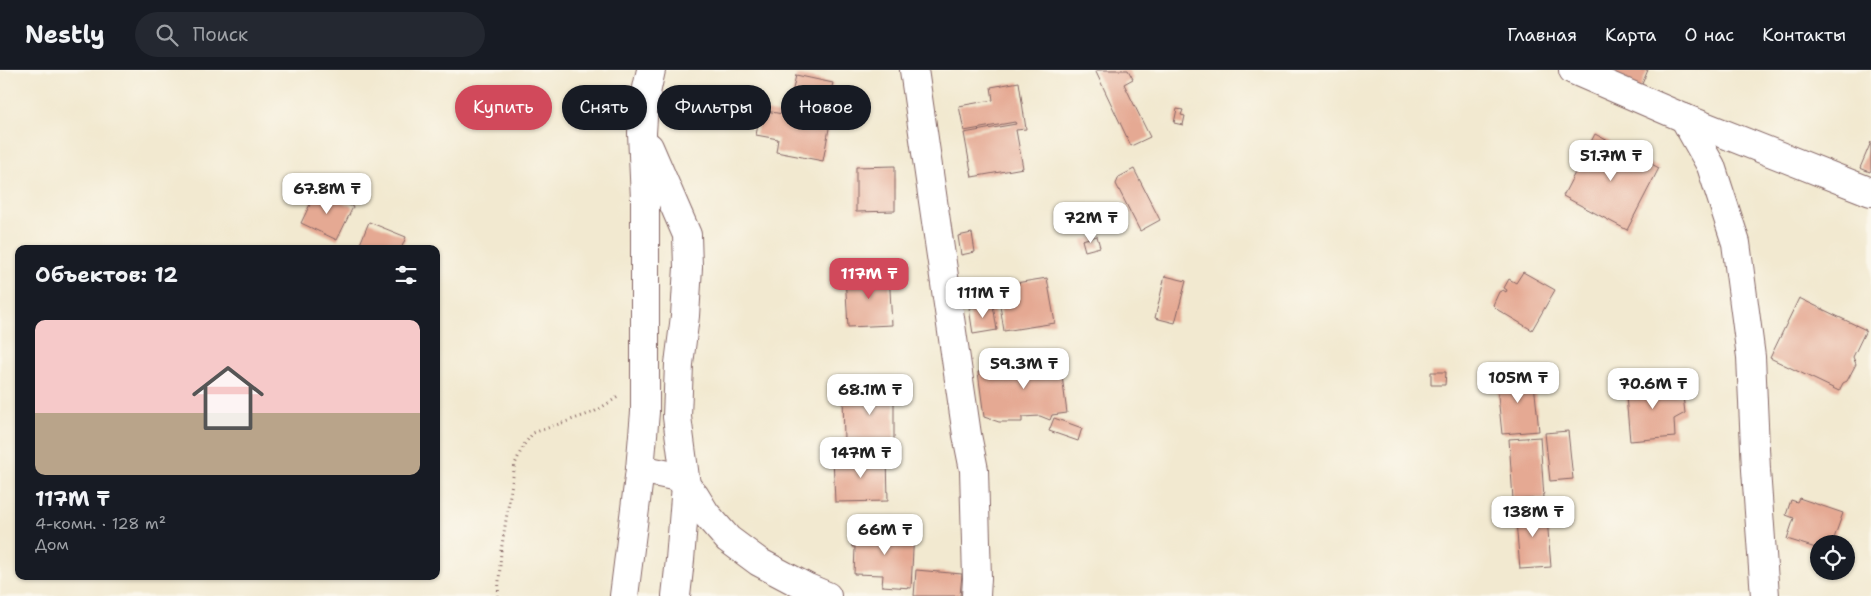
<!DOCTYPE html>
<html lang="ru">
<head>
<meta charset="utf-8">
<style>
	body { margin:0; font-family:"Shantell Sans",sans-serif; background:#242831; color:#f1f3f6; height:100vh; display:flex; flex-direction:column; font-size:19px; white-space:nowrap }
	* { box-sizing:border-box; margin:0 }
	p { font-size:16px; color:#9ea1a6 }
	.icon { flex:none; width:28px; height:28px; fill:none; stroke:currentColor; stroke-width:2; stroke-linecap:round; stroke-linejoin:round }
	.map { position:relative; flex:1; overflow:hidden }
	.details { position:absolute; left:15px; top:175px; width:425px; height:335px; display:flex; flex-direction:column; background:#171b24; border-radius:10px; box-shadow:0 1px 4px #0004 }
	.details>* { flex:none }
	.guide { position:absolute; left:455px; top:15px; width:475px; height:45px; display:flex; gap:10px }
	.tools { position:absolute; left:1810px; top:465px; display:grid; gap:10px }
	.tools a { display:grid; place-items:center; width:45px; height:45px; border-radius:50%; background:#171b24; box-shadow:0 1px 4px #0004; font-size:25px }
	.price { position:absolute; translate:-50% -42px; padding:0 11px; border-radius:10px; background:#fff; color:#222; font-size:16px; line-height:32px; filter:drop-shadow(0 1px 2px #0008) }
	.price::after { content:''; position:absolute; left:50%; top:30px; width:15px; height:11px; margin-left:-8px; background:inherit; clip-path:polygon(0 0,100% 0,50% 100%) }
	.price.selected { background:#d1495b; color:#fff }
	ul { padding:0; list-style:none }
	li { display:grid; align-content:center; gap:10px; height:265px; padding:0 20px }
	li span { display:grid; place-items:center; height:155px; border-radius:10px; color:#555 }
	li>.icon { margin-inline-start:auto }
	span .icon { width:90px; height:90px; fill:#fffc; stroke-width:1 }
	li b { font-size:21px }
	h2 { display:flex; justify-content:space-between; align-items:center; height:60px; padding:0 20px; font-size:21px }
	.chip { padding:0 18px; border-radius:22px; background:#171b24; box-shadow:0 1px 4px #0004; font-size:18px; line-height:45px }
	.chip.selected { background:#d1495b; color:#fff }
	header { display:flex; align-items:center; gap:30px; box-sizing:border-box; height:70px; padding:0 25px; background:#171b24; border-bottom:1px solid #363941 }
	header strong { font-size:24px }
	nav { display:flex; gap:28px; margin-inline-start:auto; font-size:18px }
	.search { width:350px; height:45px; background:#242831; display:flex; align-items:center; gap:12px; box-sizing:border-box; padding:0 18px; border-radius:28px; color:#9ea1a6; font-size:19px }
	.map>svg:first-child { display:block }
</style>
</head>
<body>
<header>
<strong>Nestly</strong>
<div class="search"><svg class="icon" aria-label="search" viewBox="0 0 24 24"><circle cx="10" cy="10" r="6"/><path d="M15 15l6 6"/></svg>Поиск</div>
<nav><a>Главная</a><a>Карта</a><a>О нас</a><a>Контакты</a></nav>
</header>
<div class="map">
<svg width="1871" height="526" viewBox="0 0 1871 526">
	<rect width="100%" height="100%" fill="#fbf7ec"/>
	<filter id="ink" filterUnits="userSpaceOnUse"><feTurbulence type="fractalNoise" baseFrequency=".02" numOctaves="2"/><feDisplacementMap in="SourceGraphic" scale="10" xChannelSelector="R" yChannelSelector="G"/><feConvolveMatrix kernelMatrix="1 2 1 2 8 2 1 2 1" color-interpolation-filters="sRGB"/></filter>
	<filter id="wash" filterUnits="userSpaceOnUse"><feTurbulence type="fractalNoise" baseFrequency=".0096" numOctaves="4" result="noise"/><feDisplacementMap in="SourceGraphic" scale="20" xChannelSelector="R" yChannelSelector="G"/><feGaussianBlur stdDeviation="1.12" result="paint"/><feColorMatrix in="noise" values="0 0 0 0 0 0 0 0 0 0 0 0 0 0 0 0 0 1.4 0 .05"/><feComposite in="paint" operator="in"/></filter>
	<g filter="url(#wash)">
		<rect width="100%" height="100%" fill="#f2e9d0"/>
		<g id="blocks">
			<g fill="#e5a993">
				<polygon points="1095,0 1128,0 1133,9 1124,14 1150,67 1131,76"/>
				<polygon points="1594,0 1648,0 1639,21"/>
				<polygon points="796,5 833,13 830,24 833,27 833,35 830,38 828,46 789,38"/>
				<polygon points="1019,12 1026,59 1016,60 1023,98 972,107 964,63 1016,54 1015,52 964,61 959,36 993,30 991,17"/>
				<polygon points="1177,39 1183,40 1181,45 1185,46 1183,55 1174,53"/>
				<polygon points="761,40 830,53 823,91 776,82 778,69 756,65"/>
				<polygon points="1595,64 1659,98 1627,160 1563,126"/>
				<polygon points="1871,72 1871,100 1870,102 1860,98"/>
				<polygon points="895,96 895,141 856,142 856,97"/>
				<polygon points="1134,99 1160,150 1140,161 1116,114 1119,107"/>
				<polygon points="317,120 353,137 337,170 301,153"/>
				<polygon points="1081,136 1083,143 1075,145 1074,137"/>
				<polygon points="369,152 406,167 401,179 358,179"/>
				<polygon points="972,163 975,182 961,185 958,166"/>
				<polygon points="1097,166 1100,177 1085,181 1082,170"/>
				<polygon points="1523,202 1555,220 1532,260 1498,240 1493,235 1499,222 1503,220 1506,222 1507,220 1504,218 1509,209 1516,213"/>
				<polygon points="889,203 892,255 848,257 845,205"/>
				<polygon points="1165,206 1186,211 1175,253 1155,248"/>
				<polygon points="1047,208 1055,253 1004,261 997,216"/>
				<polygon points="1799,228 1866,260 1853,287 1856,294 1847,311 1843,313 1839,321 1770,288"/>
				<polygon points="993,235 997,260 973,264 969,238"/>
				<polygon points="1059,284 1067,343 1052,345 1050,350 1040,346 1022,347 1022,352 999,352 984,347 978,302 1007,298 1006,291"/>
				<polygon points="1431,302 1446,302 1445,315 1431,315"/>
				<polygon points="1533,304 1539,361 1502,364 1496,307"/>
				<polygon points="1674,311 1675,327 1683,326 1685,343 1674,349 1675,367 1630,371 1625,315"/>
				<polygon points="894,316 894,371 844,371 843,324 879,324 879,317"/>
				<polygon points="1054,348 1082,358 1078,371 1049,361"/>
				<polygon points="1568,361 1573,409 1550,411 1545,363"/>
				<polygon points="1540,367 1544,428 1513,430 1509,369"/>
				<polygon points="887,386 888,431 835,432 833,387"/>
				<polygon points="1799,428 1843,443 1832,474 1819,474 1819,479 1787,469 1794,448 1786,445 1791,430 1797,432"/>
				<polygon points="1546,436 1551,497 1520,499 1515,439"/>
				<polygon points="857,459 914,461 911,518 882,516 883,505 854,504 855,477 852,477 853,462 857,463"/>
				<polygon points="916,500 962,504 960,526 914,526"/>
			</g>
		</g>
	</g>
	<g filter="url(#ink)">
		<use href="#blocks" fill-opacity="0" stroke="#856665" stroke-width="1"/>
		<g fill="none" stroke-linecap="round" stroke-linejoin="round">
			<g stroke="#856665" stroke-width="30">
				<g id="minor">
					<polyline points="914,0 967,365 974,400 977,508 976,526"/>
					<polyline points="1573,0 1684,48 1871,122"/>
					<polyline points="1684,48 1711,96 1736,173 1751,287 1756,400 1765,526"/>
					<polyline points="649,77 687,165 688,197 685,246 679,294 677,347 686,415 680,490 676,526"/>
					<polyline points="640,399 678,407 695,426 706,444 728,469 759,492 808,518 827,526"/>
					<polyline points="624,526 640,399 645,342 645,129 642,63 644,32 651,0"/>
				</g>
			</g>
			<polyline stroke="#856665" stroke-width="3" stroke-dasharray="1 4" stroke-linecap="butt" points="498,526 501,481 515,394 523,376 533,363 594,342 618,327"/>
			<use href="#minor" stroke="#fff" stroke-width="28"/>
		</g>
	</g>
</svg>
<div class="tools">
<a><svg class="icon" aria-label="locate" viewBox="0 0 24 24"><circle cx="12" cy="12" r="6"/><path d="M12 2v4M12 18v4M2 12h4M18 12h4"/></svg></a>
</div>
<b class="price" style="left:1611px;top:112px">51.7M ₸</b>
<b class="price" style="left:327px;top:145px">67.8M ₸</b>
<b class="price" style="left:1091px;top:174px">72M ₸</b>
<b class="price selected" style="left:869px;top:230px">117M ₸</b>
<b class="price" style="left:983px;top:249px">111M ₸</b>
<b class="price" style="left:1024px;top:320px">59.3M ₸</b>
<b class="price" style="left:1518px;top:334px">105M ₸</b>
<b class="price" style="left:1653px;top:340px">70.6M ₸</b>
<b class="price" style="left:870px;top:346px">68.1M ₸</b>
<b class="price" style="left:861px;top:409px">147M ₸</b>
<b class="price" style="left:1533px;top:468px">138M ₸</b>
<b class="price" style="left:885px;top:486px">66M ₸</b>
<div class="guide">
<a class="chip selected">Купить</a>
<a class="chip">Снять</a>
<a class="chip">Фильтры</a>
<a class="chip">Новое</a>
</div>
<section class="details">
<h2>Объектов: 12<svg class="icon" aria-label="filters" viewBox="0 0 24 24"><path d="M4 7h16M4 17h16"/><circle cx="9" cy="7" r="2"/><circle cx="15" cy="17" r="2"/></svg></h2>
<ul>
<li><span style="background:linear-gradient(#f6c9c9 60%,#b9a48a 0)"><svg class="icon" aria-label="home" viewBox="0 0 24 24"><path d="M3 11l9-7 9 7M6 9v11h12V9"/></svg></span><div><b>117M ₸</b><p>4-комн. · 128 m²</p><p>Дом</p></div></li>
</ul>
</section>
</div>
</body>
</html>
